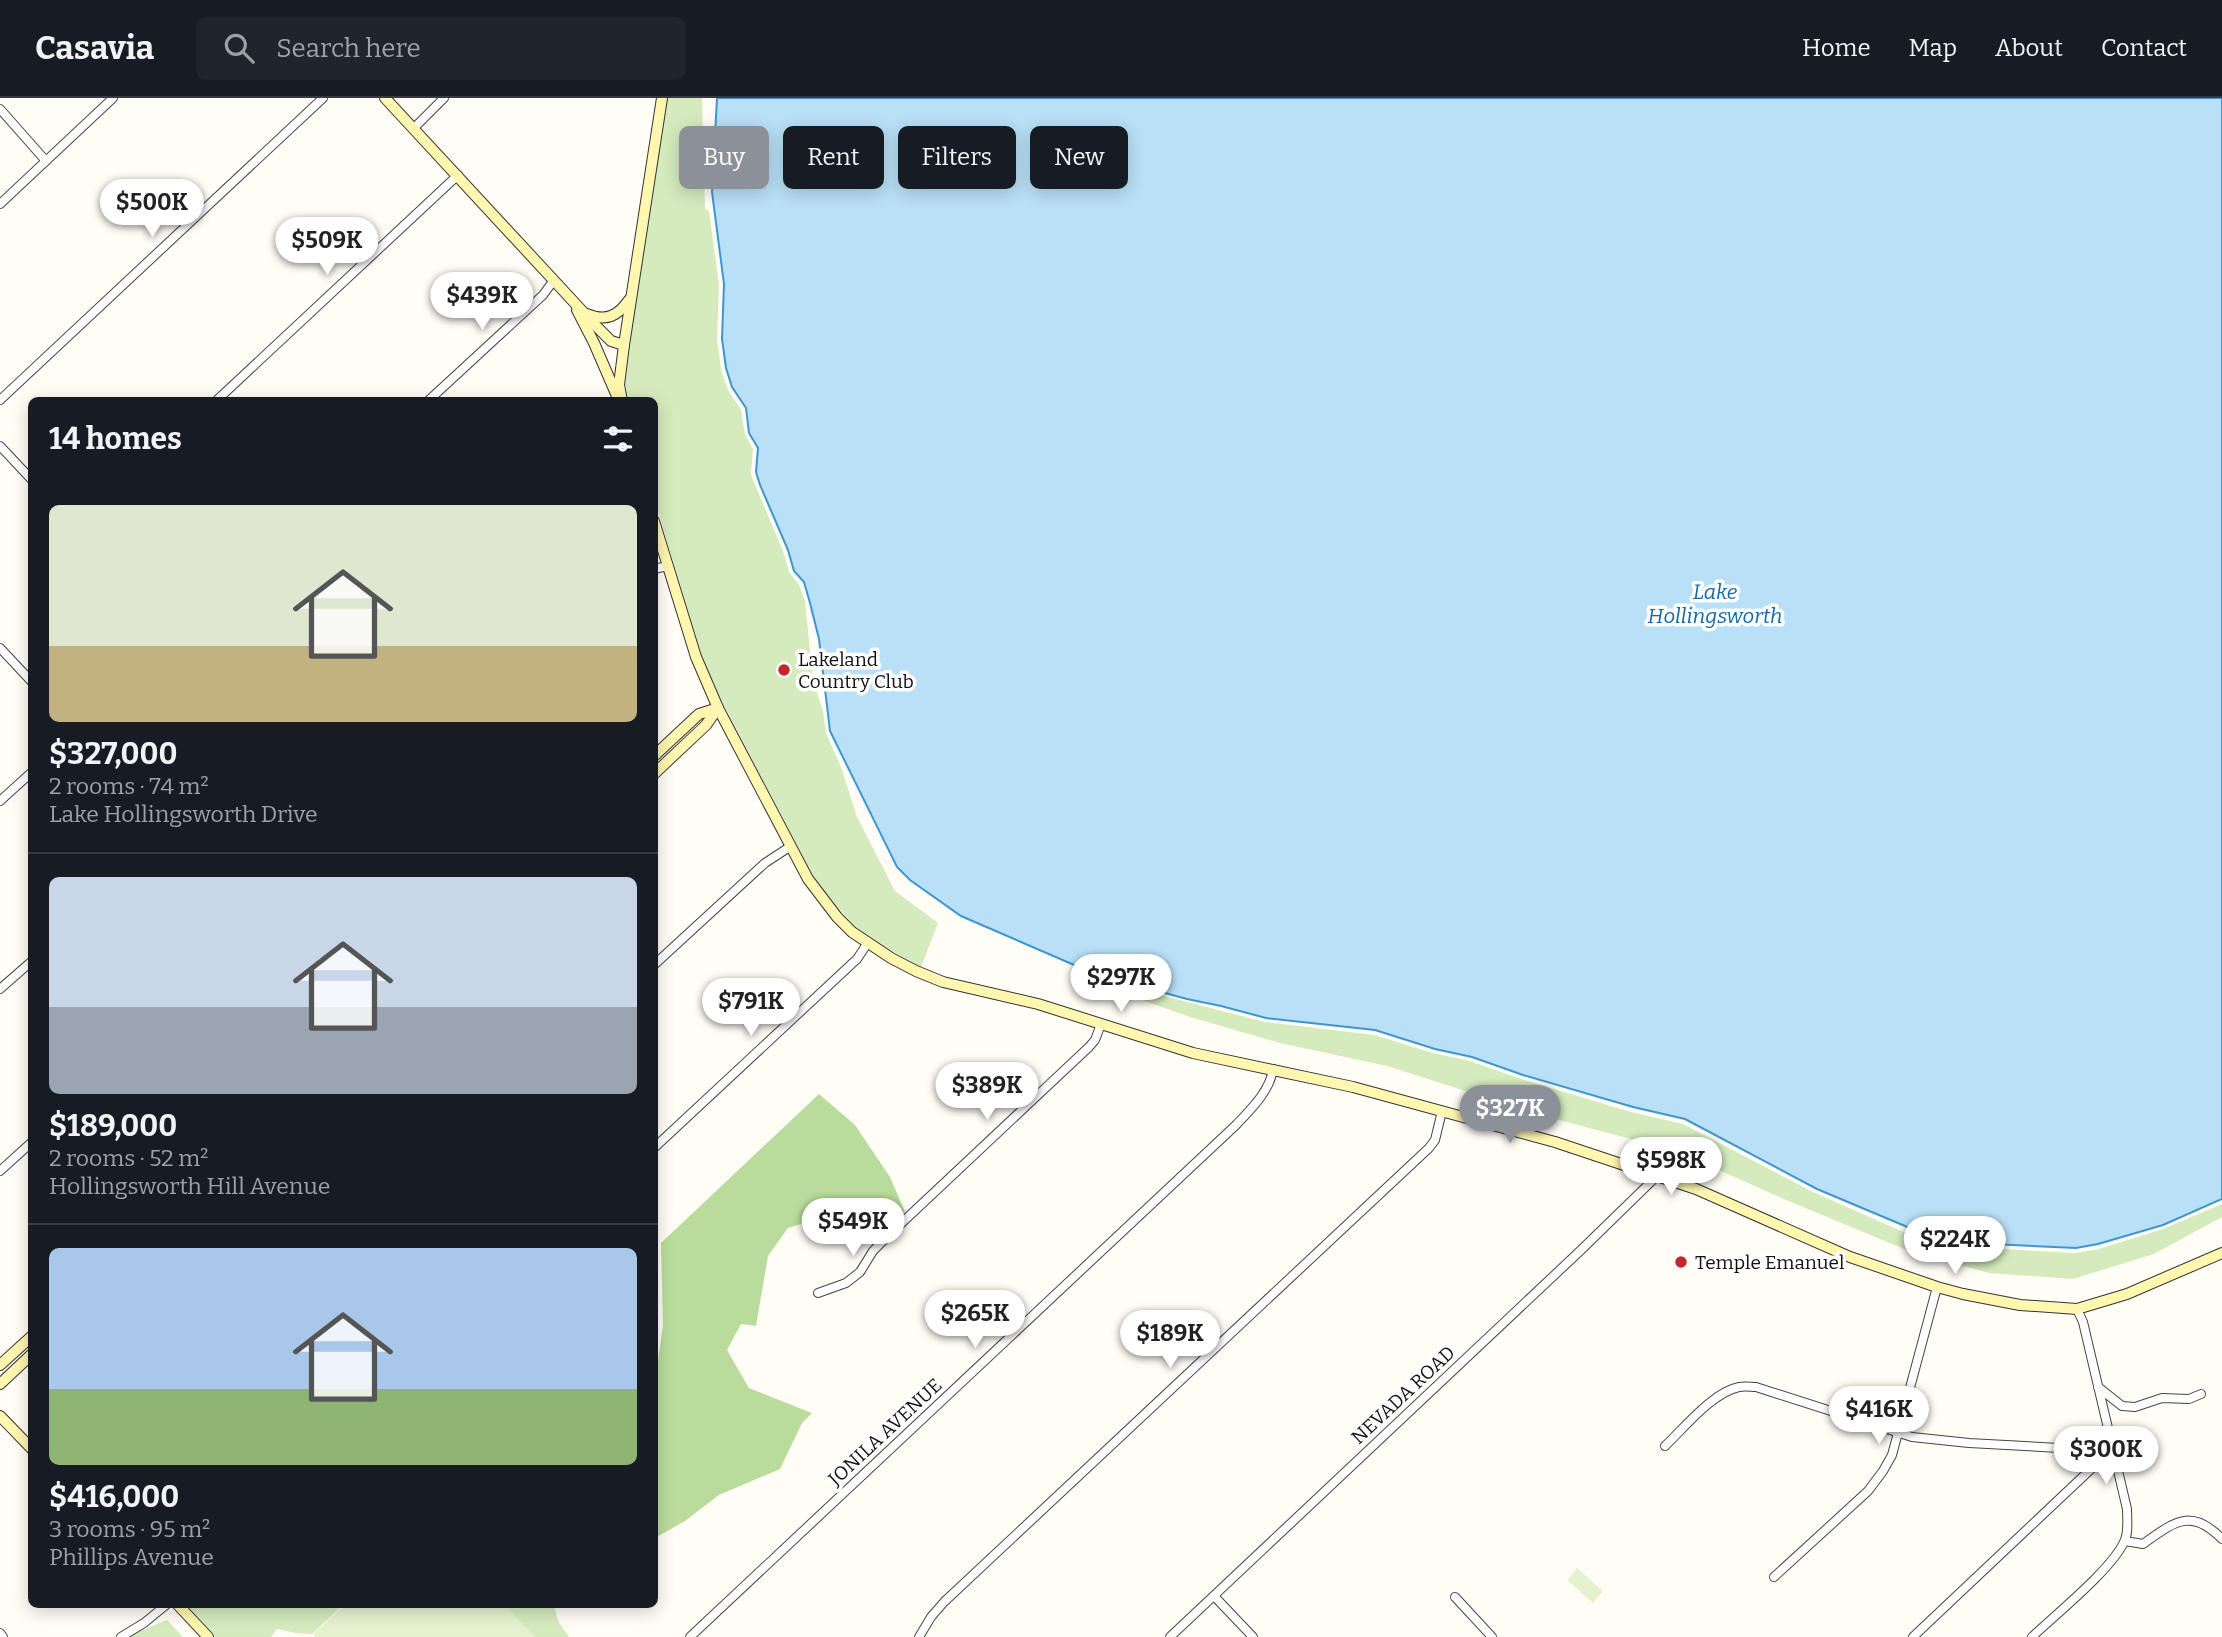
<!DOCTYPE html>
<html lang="en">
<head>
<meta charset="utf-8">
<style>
	body { margin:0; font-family:Bitter,serif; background:#20242c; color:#f1f3f6; height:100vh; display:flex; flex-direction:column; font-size:26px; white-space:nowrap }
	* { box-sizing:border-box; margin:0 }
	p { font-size:23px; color:#9ea1a6 }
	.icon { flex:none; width:38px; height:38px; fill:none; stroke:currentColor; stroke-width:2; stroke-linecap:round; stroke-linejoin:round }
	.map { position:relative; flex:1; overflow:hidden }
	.panel { position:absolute; left:28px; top:299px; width:630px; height:1211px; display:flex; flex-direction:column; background:#171b24; border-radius:10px; box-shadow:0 4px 18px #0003 }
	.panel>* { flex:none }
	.hud { position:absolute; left:679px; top:28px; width:665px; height:63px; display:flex; gap:14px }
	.price { position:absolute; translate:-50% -60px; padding:0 16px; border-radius:24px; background:#fff; color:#222; font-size:23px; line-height:46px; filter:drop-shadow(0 2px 4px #0008) }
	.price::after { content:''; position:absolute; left:50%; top:42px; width:21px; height:16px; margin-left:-10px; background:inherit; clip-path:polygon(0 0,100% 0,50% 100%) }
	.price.on { background:#8c9099; color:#fff }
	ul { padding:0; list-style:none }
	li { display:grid; align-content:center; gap:14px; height:371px; padding:0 21px }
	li+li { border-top:2px solid #363941 }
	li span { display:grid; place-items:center; height:217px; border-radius:10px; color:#555 }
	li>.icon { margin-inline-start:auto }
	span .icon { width:126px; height:126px; fill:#fffc; stroke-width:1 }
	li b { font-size:30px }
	h2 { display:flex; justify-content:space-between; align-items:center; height:84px; padding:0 21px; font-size:30px }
	.chip { padding:0 24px; border-radius:10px; background:#171b24; box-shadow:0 4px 18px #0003; font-size:24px; line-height:63px }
	.chip.on { background:#8c9099; color:#fff }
	header { display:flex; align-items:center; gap:42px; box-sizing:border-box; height:98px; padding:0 35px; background:#171b24; border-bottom:2px solid #363941 }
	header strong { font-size:33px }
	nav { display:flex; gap:38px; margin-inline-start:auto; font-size:24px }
	.search { width:490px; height:63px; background:#20242c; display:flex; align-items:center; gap:18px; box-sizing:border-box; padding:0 24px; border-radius:10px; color:#9ea1a6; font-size:26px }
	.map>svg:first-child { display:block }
</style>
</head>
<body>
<header>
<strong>Casavia</strong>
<div class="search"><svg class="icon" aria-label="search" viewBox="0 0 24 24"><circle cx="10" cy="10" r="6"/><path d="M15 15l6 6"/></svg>Search here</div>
<nav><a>Home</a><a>Map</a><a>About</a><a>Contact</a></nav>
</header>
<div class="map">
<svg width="2222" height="1539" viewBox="0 0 2222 1539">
	<rect width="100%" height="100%" fill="#fffdf5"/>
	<g fill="#d5ebbd">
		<polygon points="667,0 702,0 705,111 709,113 719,186 717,241 721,271 728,292 741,312 745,336 753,351 751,376 756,389 783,453 789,474 799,487 805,503 813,583 823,613 826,635 841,669 857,719 895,793 938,825 921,869 870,841 856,830 829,800 813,778 722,604 701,557 655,403 654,303 627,303 625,286 636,201 638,197 637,196"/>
		<polygon points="1106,883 1265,924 1374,937 1433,955 1470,963 1521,981 1631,1014 1683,1026 1815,1095 1915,1139 1947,1148 2075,1155 2099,1151 2163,1131 2222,1106 2222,1119 2154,1156 2073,1181 1989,1175 1909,1153 1779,1099 1677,1053 1547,1019 1387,968 1280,945 1190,919 1120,894"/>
		<polygon points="178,1507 343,1507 312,1536 296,1535 277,1531 271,1539 208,1539"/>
		<polygon points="349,1507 554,1507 558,1523 569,1539 315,1539"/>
		<polygon points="167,1522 183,1539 125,1539"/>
	</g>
	<polygon fill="#b9dc9c" points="819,996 855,1027 890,1079 905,1114 898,1121 860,1141 830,1117 788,1130 768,1158 756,1228 741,1226 727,1252 749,1290 812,1315 802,1325 780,1371 719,1397 685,1423 655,1440 654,1292 663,1227 661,1145"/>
	<g fill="#e6f2cf">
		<polygon points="1577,1470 1603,1493 1593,1505 1567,1482"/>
		<polygon points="345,1507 505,1507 535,1539 316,1539 313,1536"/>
	</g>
	<polygon fill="#b9e0f7" stroke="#3f96cf" stroke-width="2" points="717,0 2222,0 2222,1101 2163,1127 2098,1146 2076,1150 1948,1144 1917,1135 1905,1128 1817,1091 1685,1021 1633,1009 1523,977 1472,959 1435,951 1375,932 1266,920 1221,908 1187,901 1095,876 961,818 910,782 897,769 830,633 819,541 810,505 804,484 794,473 788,452 760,387 756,374 758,350 749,335 746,310 732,289 726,270 722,241 724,186 712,94"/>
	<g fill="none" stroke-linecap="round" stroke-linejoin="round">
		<g stroke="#444" stroke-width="10">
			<g id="street">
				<polyline points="0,11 46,63"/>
				<polyline points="414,30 444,0"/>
				<polyline points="0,106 113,0"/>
				<polyline points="0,302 323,0"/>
				<polyline points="216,303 458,77"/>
				<polyline points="428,303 543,197 554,182"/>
				<polyline points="0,348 32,382"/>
				<polyline points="654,471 668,468"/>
				<polyline points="0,550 32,584"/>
				<polyline points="0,703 32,674"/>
				<polyline points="654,867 765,765 791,748"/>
				<polyline points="0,891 32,863"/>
				<polyline points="654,1050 857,861 867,846"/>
				<polyline points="0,1073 32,1044"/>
				<polyline points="818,1195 846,1185 860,1174 873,1153 891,1135 1089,949 1095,942 1101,926"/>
				<polyline points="2098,1289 2122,1308 2135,1309 2162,1300 2189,1301 2201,1296"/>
				<path d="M1665,1348C1684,1330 1713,1294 1739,1289C1745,1288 1751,1289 1756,1289L1912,1339L1969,1345L2113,1353"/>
				<path d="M2125,1443L2143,1446C2174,1424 2191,1409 2222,1441"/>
				<polyline points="1774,1479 1868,1393 1883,1373 1892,1357 1937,1189"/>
				<polyline points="1214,1498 1253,1539"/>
				<polyline points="1455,1499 1492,1539"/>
				<polyline points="0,1535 3,1539"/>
				<polyline points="121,1539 144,1525 166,1507"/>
				<path d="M690,1539L1236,1027C1251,1011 1270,993 1273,971"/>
				<polyline points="919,1539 931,1519 944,1504 1429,1050 1435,1042 1442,1013"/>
				<polyline points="1170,1539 1580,1153 1657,1078"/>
				<polyline points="1913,1539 2090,1372 2113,1353"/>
				<path d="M2032,1539C2056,1516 2111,1472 2124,1444C2129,1435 2127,1422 2127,1411L2083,1224L2077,1211"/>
			</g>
		</g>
		<g stroke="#333" stroke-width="12">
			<g id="secondary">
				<polyline points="385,0 596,228 611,243 624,247"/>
				<polyline points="577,212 594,245 617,298"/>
				<path d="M587,216C606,224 618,218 629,202"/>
				<polyline points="622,303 619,287 624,247 662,0"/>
				<polyline points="654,423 696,559 718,610 808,781 837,819 852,834 891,860 916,873 943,884 1038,906 1193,955 1353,989 1555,1044 1696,1091 1850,1159 1937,1189 1963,1196 2020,1207 2077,1211 2127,1196 2222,1155"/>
				<polyline points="654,658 699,616 718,610"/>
				<polyline points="654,676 706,627 718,610"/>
				<polyline points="0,1267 32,1238"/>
				<polyline points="0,1286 32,1256"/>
				<polyline points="0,1318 32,1351"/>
				<polyline points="178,1507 208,1539"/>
			</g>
		</g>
		<use href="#street" stroke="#fff" stroke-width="8"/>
		<use href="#secondary" stroke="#fff6b0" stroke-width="10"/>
	</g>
	<g fill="#c4262e" stroke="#fff" stroke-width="2.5">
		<circle cx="784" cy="572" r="7"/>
		<circle cx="1681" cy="1164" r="7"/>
	</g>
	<g text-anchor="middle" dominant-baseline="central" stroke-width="7" stroke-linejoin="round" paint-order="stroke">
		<g font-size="19" fill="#111" stroke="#fff" text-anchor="start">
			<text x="798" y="561">Lakeland<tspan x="798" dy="22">Country Club</tspan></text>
			<text x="1695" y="1164">Temple Emanuel</text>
		</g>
		<g font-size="19" fill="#111" stroke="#fff">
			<text transform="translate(1403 1297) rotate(-43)">NEVADA ROAD</text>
			<text transform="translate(885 1334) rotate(-43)">JONILA AVENUE</text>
		</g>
		<g font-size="21" font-style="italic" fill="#1768a6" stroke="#fff">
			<text x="1715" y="494">Lake<tspan x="1715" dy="24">Hollingsworth</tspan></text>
		</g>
	</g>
</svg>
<b class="price" style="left:152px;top:141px">$500K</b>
<b class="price" style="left:327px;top:179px">$509K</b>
<b class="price" style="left:482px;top:234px">$439K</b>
<b class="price" style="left:1121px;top:916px">$297K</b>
<b class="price" style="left:751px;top:940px">$791K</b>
<b class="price" style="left:987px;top:1024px">$389K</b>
<b class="price on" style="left:1510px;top:1047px">$327K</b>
<b class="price" style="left:1671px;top:1099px">$598K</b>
<b class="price" style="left:853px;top:1160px">$549K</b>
<b class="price" style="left:1955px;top:1178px">$224K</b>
<b class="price" style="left:975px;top:1252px">$265K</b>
<b class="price" style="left:1170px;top:1272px">$189K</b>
<b class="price" style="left:1879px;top:1348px">$416K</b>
<b class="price" style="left:2106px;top:1388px">$300K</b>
<div class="hud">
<a class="chip on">Buy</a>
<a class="chip">Rent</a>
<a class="chip">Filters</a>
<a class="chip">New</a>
</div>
<section class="panel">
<h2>14 homes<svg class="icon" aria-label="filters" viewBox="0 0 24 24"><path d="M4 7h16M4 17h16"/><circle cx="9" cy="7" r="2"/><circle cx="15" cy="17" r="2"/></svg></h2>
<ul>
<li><span style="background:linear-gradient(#dfe7d0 65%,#c2b280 0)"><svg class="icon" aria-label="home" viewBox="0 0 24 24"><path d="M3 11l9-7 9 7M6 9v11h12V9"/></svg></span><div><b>$327,000</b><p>2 rooms · 74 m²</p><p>Lake Hollingsworth Drive</p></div></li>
<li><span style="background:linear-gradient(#c9d6e8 60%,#9aa5b1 0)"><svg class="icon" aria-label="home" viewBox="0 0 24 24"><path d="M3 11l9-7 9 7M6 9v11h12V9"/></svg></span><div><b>$189,000</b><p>2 rooms · 52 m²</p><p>Hollingsworth Hill Avenue</p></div></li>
<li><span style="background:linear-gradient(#a9c7e8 65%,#8fb573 0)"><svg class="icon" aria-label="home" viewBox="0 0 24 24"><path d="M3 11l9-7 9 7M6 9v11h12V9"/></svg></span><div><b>$416,000</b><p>3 rooms · 95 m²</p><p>Phillips Avenue</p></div></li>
</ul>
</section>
</div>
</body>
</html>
